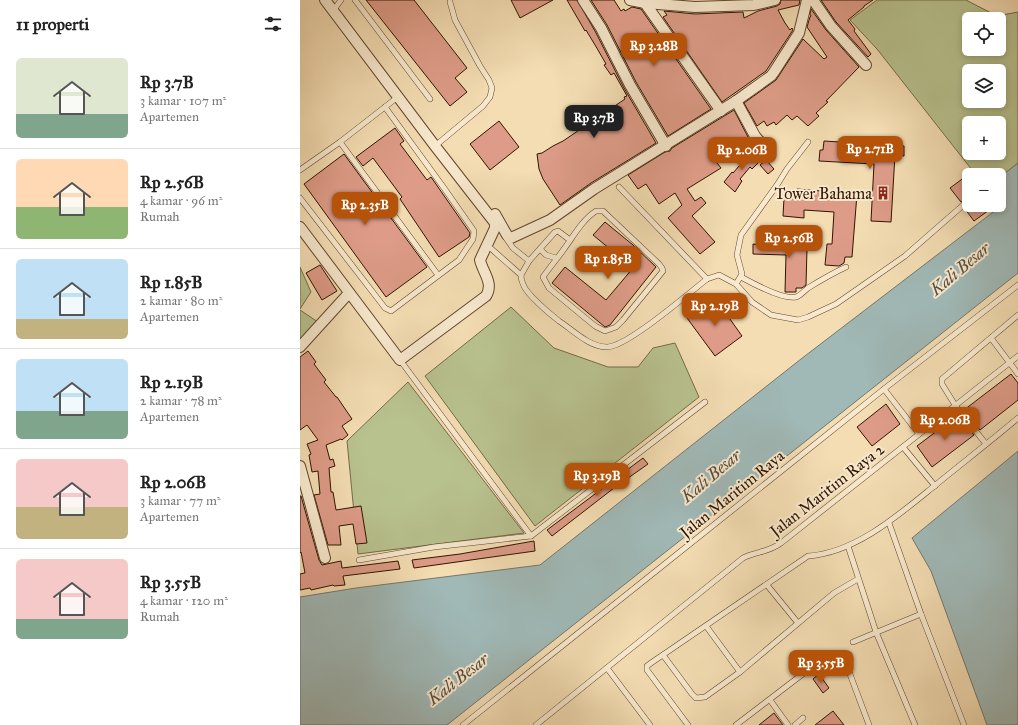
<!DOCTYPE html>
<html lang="id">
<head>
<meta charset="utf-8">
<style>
	body { margin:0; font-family:"IM FELL Great Primer",serif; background:#f2f2f2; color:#222; height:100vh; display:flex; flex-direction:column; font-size:15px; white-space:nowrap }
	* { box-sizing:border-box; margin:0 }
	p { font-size:13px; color:#767676 }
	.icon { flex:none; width:22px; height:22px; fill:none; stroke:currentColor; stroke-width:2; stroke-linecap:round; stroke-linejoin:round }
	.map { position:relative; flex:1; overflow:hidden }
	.drawer { display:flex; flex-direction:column; background:#fff; width:300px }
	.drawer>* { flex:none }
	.fabs { position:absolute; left:662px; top:12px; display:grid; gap:8px }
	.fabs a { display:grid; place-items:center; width:44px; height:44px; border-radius:6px; background:#fff; box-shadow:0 2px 6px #0003; font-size:20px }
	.price { position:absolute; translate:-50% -34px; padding:0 9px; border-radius:8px; background:#b45309; color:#fff; font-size:13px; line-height:26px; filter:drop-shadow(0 1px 2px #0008) }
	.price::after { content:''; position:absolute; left:50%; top:24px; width:12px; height:9px; margin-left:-6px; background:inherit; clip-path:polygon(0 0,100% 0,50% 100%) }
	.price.selected { background:#222; color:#fff }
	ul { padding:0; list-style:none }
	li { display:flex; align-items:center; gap:12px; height:100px; padding:0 16px }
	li+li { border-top:1px solid #e0e0e0 }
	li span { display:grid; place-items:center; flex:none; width:112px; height:80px; border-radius:6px; color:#555 }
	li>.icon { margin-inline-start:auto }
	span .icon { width:48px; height:48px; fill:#fffc; stroke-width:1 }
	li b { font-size:17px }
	h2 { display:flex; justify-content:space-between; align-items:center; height:48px; padding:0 16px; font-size:17px }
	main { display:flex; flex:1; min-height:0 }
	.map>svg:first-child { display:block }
</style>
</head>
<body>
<main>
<section class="drawer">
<h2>11 properti<svg class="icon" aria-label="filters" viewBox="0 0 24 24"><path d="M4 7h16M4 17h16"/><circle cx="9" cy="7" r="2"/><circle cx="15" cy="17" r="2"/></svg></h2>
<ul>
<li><span style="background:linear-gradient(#dfe7d0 70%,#7fa58c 0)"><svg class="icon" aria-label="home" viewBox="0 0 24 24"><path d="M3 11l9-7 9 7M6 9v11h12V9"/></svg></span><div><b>Rp 3.7B</b><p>3 kamar · 107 m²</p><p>Apartemen</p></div></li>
<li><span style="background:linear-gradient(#ffd9b3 60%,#8fb573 0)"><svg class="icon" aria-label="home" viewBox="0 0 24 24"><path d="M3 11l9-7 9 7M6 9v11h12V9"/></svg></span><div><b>Rp 2.56B</b><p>4 kamar · 96 m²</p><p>Rumah</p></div></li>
<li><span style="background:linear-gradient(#bfe0f5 75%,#c2b280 0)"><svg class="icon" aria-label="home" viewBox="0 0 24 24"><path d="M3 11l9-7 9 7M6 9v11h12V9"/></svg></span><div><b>Rp 1.85B</b><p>2 kamar · 80 m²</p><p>Apartemen</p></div></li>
<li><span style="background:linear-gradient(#bfe0f5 65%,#7fa58c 0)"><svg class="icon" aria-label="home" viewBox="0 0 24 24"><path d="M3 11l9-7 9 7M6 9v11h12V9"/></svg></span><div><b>Rp 2.19B</b><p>2 kamar · 78 m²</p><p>Apartemen</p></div></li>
<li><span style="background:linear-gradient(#f6c9c9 60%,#c2b280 0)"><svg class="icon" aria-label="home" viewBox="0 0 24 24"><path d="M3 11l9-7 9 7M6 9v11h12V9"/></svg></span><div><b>Rp 2.06B</b><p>3 kamar · 77 m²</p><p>Apartemen</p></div></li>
<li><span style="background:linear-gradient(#f6c9c9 75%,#7fa58c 0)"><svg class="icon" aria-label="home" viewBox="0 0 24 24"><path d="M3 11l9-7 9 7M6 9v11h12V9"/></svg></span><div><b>Rp 3.55B</b><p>4 kamar · 120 m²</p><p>Rumah</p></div></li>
</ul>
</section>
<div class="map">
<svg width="718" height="725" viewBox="0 0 718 725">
	<rect width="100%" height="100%" fill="#f4ddb3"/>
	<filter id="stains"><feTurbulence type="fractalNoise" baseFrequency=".005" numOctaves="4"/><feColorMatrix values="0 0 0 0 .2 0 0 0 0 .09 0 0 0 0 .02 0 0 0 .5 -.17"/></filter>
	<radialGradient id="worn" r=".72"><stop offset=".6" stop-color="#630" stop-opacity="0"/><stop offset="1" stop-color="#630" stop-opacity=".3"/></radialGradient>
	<g fill="#b8c28f" stroke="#746b48" fill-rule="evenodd">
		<path d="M577,0H666L697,16L718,12V163L699,178V175H676L577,49L550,20ZM669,19H699V49H669ZM669,71H699V101H669ZM669,123H699V153H669Z"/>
		<polygon points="0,267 11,292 0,309"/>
		<polygon points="211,307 254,348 308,367 338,367 353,348 375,343 399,397 235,526 125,376"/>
		<polygon points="0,310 18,322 0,341"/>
		<polygon points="108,382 224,533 58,554 47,441"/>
	</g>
	<g fill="#a0b9b7" stroke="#73776e">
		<polygon points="718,163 718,273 147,725 0,725 0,597 56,588 240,565 501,359 701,206 699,204 699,178"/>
		<polygon points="718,451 718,725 687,725 631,571 612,538"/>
	</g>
	<g fill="#de9c88" stroke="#301400">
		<polygon points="66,0 114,0 167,68 155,78 167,92 150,106"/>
		<polygon points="211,0 253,0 220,18"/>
		<polygon points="267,0 277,0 295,31 324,88 356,143 291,183 260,205 243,179 239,169 237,154 242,153 253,146 263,141 325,99 324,97 327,96 314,73 311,75 304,65 306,64 298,50 286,30 285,31"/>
		<polygon points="291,0 314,0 321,11 324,9 325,11 332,7 341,9 411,109 368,136 336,82 307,25"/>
		<polygon points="481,0 500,0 499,5 478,10 485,23 490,30 492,28 493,30 466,71 422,102 363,17 367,15 364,11 395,14 443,12 444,18 458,11 477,6 480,4"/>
		<polygon points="521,0 573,0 564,6 564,7 548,20 555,29 554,31 571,54 568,57 536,22"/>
		<polygon points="511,9 526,30 559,67 526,101 528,102 516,113 519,116 508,126 497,116 492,120 487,115 476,125 474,122 467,126 464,121 457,126 444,103 476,80 503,39 524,59 527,57 507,27 510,17 511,16 510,14"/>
		<polygon points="434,110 448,137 443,141 450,148 437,157 432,151 417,163 421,168 387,189 395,201 401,197 406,203 392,216 415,242 400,254 368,218 382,205 375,193 359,204 346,184 338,189 328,175 365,152 370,151 372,148"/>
		<polygon points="199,121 219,147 190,170 170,144"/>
		<polygon points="95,128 104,141 100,144 127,180 131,177 170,233 169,237 139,257 100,199 102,197 73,158 63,166 56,157"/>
		<polygon points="524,141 604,146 604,156 595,155 591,222 571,221 574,164 519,161 520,150 523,150"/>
		<polygon points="452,151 461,160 452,169 450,167 440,179 442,181 435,192 424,182 432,172 433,173"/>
		<polygon points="44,154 127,267 86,297 4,184"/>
		<polygon points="466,160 474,169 468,174 460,165"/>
		<polygon points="669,174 669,196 661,202 650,188"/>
		<polygon points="497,189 557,194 552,257 545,257 544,263 539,266 525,265 527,244 532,244 534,212 504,210 504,218 483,216 484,198 496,199"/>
		<polygon points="669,205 696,205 674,221 665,209"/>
		<polygon points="305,222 333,245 356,267 310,325 305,327 252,283 265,267 306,300 333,268 293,235"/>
		<polygon points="461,239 511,240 511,249 507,249 506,285 502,288 496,288 496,292 485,292 486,255 453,254 453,244 461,245"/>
		<polygon points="20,265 37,291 22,300 6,273"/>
		<polygon points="415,298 442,336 415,356 387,318"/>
		<polygon points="8,351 16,362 14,364 26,380 24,382 36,397 37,397 52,419 42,426 48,435 42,440 41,439 26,445 30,460 33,459 35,466 29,468 31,492 33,492 36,510 61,506 67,543 56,544 53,524 39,526 41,545 28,545 14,495 20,494 18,471 12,472 9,455 11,454 7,444 18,440 7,425 0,430 0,357"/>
		<polygon points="711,374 718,383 718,400 680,430 664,410"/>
		<polygon points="586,404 600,424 572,446 557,427"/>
		<polygon points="658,415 674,435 632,467 617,446"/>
		<polygon points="343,458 348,464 314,488 252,536 247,530"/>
		<polygon points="0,496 1,496 19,560 22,565 41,561 42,568 98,561 100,569 43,576 45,585 34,586 33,585 11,590 10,588 0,590 0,574 5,573 1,552 0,553"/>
		<polygon points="234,541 235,551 114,568 112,560 160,554"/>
		<polygon points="519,674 529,688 523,693 513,679"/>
		<polygon points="533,711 544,725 515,725"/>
		<polygon points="474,713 483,725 459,725"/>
	</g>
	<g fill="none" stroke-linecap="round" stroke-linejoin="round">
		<g stroke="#61462d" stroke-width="6">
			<g id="service">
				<polyline points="55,0 130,99"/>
				<polyline points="33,11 41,0"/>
				<polyline points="40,142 138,275"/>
				<polyline points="135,146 183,106 190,97 192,88 189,80 180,66 155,20 150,2"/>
				<polyline points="0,170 40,142 99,96"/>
				<polyline points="319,187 407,279"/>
				<polyline points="0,198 85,308 91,311 159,260 173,239 174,231 144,188 85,107"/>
				<path d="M296,211H303L359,264L362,268L363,271L323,320L316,327L305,331L295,326L249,288L243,277C250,267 257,259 264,249C273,237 282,220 296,211Z"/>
				<polyline points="206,238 213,248 229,261"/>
				<path d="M270,240L258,231L255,232L229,261L221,275C221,278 222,282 223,284C226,294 250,314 259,321C273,330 289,347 307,347C327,347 389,293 407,279L419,275L436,284L452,302L471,315L498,320L508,317L536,304L605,256L669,200"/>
				<polyline points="187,245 221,275"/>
				<polyline points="240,249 246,255 256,258"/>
				<path d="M441,277C452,283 484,300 496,297C500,296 504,291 508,288C521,280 533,273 546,267"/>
				<polyline points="436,284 442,274 437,255 441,235 477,185 487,169 508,142"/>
				<polyline points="691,338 718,374"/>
				<polyline points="100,360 231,536 405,402"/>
				<polyline points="584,389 619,434"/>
				<polyline points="686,444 655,405 642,384 642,379 718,315"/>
				<polyline points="603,447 635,486"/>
				<polyline points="589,523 621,614 664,725"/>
				<polyline points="548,546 576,632 615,725"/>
				<polyline points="59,560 134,547 231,536"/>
				<polyline points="467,585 498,623"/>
				<polyline points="406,626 440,672"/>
				<polyline points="553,642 621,614"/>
				<polyline points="363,655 392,694 396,698 405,697 440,672 534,593 558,579"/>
				<polyline points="307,668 350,725"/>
				<polyline points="470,700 488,725"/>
				<polyline points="163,725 584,389 718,285"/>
				<path d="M236,725L443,558C457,551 467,553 481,543L718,356"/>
				<path d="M388,725L347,670V666L351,663L508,556C557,553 602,512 638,483C665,461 692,440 718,418"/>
				<polyline points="436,725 525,657 532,654 540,655 545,661 569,725"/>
				<polyline points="495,725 503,718"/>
			</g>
		</g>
		<g stroke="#61462d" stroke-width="12">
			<g id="minor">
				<polyline points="283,0 301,28 330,85 366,146"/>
				<polyline points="330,0 345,3 395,7 454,5 475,0"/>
				<polyline points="513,0 531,26 566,65"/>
				<polyline points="345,3 421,111"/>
				<polyline points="436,101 455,136 470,153"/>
				<polyline points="195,214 207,235 211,238 250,220 294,189 436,101 471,76 474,72 499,33 507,0"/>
				<path d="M0,227L100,360L186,296C194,283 183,273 180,260L195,228V223L135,146L25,0"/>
				<polyline points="0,347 49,293"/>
				<polyline points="0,466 25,558"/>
			</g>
		</g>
		<use href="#service" stroke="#f8e9ce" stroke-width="5"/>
		<use href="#minor" stroke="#f8e9ce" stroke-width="10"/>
	</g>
	<defs>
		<g id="building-bare" transform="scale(1.08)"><path d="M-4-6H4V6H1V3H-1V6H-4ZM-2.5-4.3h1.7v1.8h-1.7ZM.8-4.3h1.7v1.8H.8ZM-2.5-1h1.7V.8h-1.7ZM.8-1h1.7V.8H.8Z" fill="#8f2418" stroke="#f8e9ce" stroke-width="2.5" paint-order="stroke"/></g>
	</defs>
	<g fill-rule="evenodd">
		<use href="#building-bare" x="583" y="193"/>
	</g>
	<g text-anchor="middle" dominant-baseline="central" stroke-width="4" stroke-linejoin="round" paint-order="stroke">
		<g font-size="16" fill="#301400" stroke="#f8e9ce" text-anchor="end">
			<text x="572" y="193">Tower Bahama</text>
		</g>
		<g font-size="16" fill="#301400" stroke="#f8e9ce">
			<text transform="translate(527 490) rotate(-38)">Jalan Maritim Raya 2</text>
			<text transform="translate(432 494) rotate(-39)">Jalan Maritim Raya</text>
		</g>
		<g font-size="17" font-style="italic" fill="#574e40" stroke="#f8e9ce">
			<text transform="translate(660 269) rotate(-40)">Kali Besar</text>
			<text transform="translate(411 476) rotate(-40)">Kali Besar</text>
			<text transform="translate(158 679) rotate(-38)">Kali Besar</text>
		</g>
	</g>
	<rect width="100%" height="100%" filter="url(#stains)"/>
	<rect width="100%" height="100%" fill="url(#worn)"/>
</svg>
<div class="fabs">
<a><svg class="icon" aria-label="locate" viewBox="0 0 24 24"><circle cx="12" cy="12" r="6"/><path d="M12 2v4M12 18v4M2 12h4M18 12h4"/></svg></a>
<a><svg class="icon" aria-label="layers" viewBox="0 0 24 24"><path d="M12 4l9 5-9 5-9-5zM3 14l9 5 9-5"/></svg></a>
<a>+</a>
<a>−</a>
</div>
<b class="price" style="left:354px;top:67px">Rp 3.28B</b>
<b class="price selected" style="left:294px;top:139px">Rp 3.7B</b>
<b class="price" style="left:570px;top:170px">Rp 2.71B</b>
<b class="price" style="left:442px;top:171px">Rp 2.06B</b>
<b class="price" style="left:65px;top:226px">Rp 2.35B</b>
<b class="price" style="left:489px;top:259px">Rp 2.56B</b>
<b class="price" style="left:308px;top:280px">Rp 1.85B</b>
<b class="price" style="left:415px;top:327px">Rp 2.19B</b>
<b class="price" style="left:645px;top:441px">Rp 2.06B</b>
<b class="price" style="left:297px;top:497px">Rp 3.19B</b>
<b class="price" style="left:521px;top:684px">Rp 3.55B</b>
</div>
</main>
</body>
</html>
